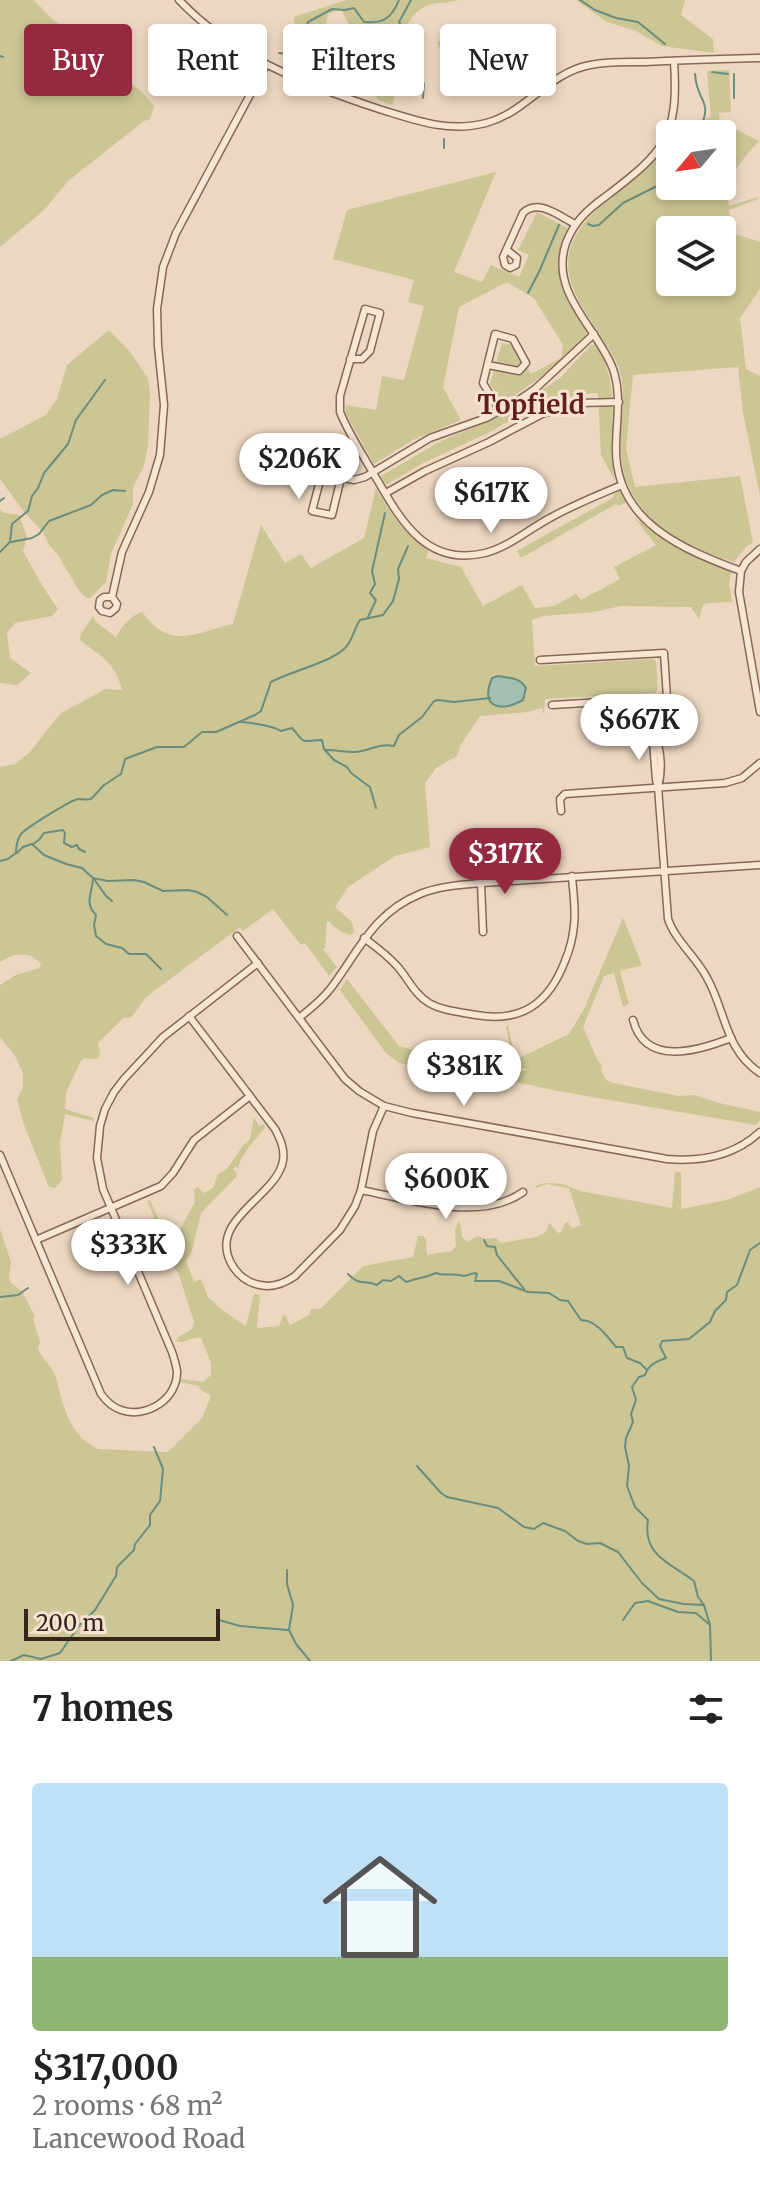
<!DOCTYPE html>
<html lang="en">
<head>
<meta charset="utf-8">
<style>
	body { margin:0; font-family:Merriweather,serif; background:#f2f2f2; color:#222; height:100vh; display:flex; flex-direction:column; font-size:30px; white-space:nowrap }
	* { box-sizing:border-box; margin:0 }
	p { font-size:26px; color:#767676 }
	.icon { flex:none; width:44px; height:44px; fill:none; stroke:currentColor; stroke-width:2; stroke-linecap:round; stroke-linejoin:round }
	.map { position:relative; height:1661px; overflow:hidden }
	.drawer { display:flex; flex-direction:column; background:#fff; flex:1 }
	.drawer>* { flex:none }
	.banner { position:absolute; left:24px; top:24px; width:712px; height:72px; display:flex; gap:16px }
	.needle { width:52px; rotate:241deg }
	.tools { position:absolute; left:656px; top:120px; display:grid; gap:16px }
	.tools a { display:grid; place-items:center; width:80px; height:80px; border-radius:8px; background:#fff; box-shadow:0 4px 12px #0003; font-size:40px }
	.scale { position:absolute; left:24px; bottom:20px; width:196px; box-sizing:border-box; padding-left:8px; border:4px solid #36241d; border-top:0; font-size:22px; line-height:28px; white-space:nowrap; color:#36241d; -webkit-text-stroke:6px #f5e2d0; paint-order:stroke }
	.price { position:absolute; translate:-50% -68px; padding:0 18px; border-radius:28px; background:#fff; color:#222; font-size:26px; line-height:52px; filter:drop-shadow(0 2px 4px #0008) }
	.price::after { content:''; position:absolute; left:50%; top:48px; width:24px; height:18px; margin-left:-12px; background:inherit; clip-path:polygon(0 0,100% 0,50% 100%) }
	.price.on { background:#942940; color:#fff }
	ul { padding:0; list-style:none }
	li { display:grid; align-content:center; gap:16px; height:424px; padding:0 32px }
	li+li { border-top:2px solid #e0e0e0 }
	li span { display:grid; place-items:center; height:248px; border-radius:8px; color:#555 }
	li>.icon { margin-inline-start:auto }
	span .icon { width:144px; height:144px; fill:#fffc; stroke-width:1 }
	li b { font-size:34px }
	h2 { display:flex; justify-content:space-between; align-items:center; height:96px; padding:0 32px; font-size:34px }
	.chip { padding:0 28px; border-radius:8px; background:#fff; box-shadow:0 4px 12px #0003; font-size:28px; line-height:72px }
	.chip.on { background:#942940; color:#fff }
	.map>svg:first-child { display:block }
</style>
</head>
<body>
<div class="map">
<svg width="760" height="1661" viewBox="0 0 760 1661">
	<rect width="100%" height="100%" fill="#edd7c0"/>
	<g fill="#cbc694" fill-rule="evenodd">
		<polygon points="0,0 34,0 52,19 70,33 104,65 140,90 154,106 150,119 144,121 68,181 44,210 0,247"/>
		<path d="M346,0H458C446,4 432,1 421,9C391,29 405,76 392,105L378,100L361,65L355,37L341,9L328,14L326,24L329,39L312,50H302L296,40L294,17Z"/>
		<polygon points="576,0 685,0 681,15 713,39 714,53 662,46 636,31 607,22"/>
		<polygon points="478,25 484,40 443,56 437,42"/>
		<path d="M729,70L731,112L719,113L720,130H737L759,141C742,160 723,179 729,206L758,197V199L729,210L732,233L760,242V289L740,318L746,369L760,376V496L743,412L738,367L633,375L626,448L635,487L740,476L753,542L746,547L734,562C717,556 699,551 683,543C657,529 628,498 623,469C621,457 621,444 621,432C622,411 626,386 618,366C604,331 558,291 570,250C584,201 647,185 670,139V186H722V134H672L676,126L711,117L707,71ZM670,230H722V282H670Z"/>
		<path d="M496,172L454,272L482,282L491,265L519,277L529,255L518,250L537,212L568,228C554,254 556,281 571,306C577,315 583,324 587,334C563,362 533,383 503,404L490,384L502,343L513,345L531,374L561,358L563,345L534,298L507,282L459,307L443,387L461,420L413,440L374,464L345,412L346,405L376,410L382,376L404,380L424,306L408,302L414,280L333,259L347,210Z"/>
		<polygon points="109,330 131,353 148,379 150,393 148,445 144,466 133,487 133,504 111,554 106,582 89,599 84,596 78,589 58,555 49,545 43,532 24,512 0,479 0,439 46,415 57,399 67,365"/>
		<path d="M592,344L597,345C624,394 605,431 615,481L601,455L598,393L576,395L534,406L490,432L423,463L386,485L381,476L441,441L509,412L560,378Z"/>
		<path d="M376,488C393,516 401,531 429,550L426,558L461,567L483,606L522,585L535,608L554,606L576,594L581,600L620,579L614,567L656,545L634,517C666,543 693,557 731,572L729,584L732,602L708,603L703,605L699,619L691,607L621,606L594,612L543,616L532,620L535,666L653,659L656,662L658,689L655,693L545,699L544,715L542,708L528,712L480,716L460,746L457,756L436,768L425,783L430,847L395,856L348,887L335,907L352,922L354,932L350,935C342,932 334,928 329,921L327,922L325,948L323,949L337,967L329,976L305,943L301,945L273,909L243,931L240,927L150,994C141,1001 138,1011 130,1018L124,1017L98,1043L100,1054L98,1059L84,1058L81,1061L66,1092L65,1109L94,1118L93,1121L65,1114L60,1142L62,1180L55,1188L49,1187L24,1125L17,1099L23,1088V1073L14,1054L0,1037V985L16,975L39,968L41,964C28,950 16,953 0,962V767L15,764L29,753L61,713L106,689L122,690C114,660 102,658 80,640L81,634L93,616L96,622L116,637C121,627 131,615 142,612C147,618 153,626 160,630C182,645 211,628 233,624L261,525L285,563L301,554L311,568L364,538Z"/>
		<polygon points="620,490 626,503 618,506 616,504 521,558 517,551 614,497 613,494"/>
		<polygon points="0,510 4,513 19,515 27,537 23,551 43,587 58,609 52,616 15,623 7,633 10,658 31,673 17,685 0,683"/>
		<polygon points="623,918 642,965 620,971 629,1004 623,1007 614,973 604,976 583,1027 597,1059 602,1066 601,1070 606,1080 613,1083 679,1096 694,1095 719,1103 760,1112 760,1120 756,1125 563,1092 487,1076 399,1063 386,1053 340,990 347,979 399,1046 485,1068 518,1073 527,1069 513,1066 506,1026 508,1025 515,1060 569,1034 584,1009"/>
		<path d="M254,1117L259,1126L263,1124L265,1128C256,1139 241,1154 238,1168L236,1166L233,1169L237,1173L236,1177L201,1213L191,1254L186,1261L194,1282L201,1279L208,1297L222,1310L246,1326L254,1294L260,1295L257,1328L279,1326L284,1314L290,1325L309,1315L311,1309H320L363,1266L413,1257L418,1236H423L426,1239L427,1255L452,1251L456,1246L455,1230L458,1222L460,1223L462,1237L467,1242L478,1236L486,1239L496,1238L501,1243L536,1237L546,1232L549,1223L558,1233L561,1232L565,1223L568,1222L572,1228L581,1225L569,1188L547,1184L536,1188L535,1186C551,1180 565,1184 580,1191L672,1208L675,1172H681V1209L727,1200L760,1187V1661H0V1229L11,1262L9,1278L11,1283L22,1291L35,1317L33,1319L40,1342L38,1349C42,1359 51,1364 55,1375C58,1381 58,1387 60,1393C66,1417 75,1438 98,1449L168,1452L202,1418L211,1396L200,1389L199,1386L181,1382V1379L203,1382L211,1375V1363L201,1338C191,1336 184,1345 176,1341L180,1336L192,1329L194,1322L178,1272L166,1261L154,1231L152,1223L154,1216L147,1201L150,1200L159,1221L174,1232L179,1231L195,1202L194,1190L197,1187L204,1193L213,1188L218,1174L227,1169L242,1147L250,1139Z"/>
	</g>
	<path fill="#a3bfb1" stroke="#6a8d7d" stroke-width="2" d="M498,676C509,678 520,677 526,688L523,700C499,713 480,707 492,678Z"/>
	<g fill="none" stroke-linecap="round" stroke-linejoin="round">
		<g stroke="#6a8d7d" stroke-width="2">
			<polyline points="411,0 399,22 409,35 408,41 412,47 417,75 424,84 423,98"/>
			<polyline points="580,0 595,10 616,18 638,22 665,44"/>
			<path d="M279,53L287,54L295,46L306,44L309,40L306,30L308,22L332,9L345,10L354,8L364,22C383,24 392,18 399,0"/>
			<polyline points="0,56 3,57"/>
			<polyline points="712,72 728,74"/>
			<path d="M695,74C697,105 715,98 698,134"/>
			<polyline points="734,74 734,98"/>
			<polyline points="444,139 444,148"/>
			<polyline points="588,224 593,226 599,225 623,203 659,185 670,175"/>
			<polyline points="528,293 539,272 559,225"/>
			<polyline points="0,501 4,498"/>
			<polyline points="11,542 32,538 39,534 49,521 91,505 102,495 113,490 125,491"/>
			<polyline points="0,552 10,542 12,524 28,511 32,496 38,488 44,473 68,444 76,420 105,380"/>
			<polyline points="368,617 376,600 370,593 375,584 372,571 385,513"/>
			<path d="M241,722C252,723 272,726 281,731L292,728C307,745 299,741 322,740L324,749L334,760L347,767L351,773L370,787L376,808"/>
			<path d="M326,750C335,750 345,752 354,752C370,751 378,743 394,746L399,735L422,717L434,701L438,700L454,702L490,698"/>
			<polyline points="33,844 39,840 44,833 63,830 65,833 64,843 72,847 77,845 79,849 85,852"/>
			<polyline points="17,853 23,847 32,844 44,855 66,864 82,868 93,878 108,881 134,880 144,882 163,891 188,890 197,892 207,897 227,915"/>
			<path d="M0,861L8,859L16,853C16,847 17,840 21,834C26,828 71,800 78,799C82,799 86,800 91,799L104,785L121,774L125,759L157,747H184L202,732H216L255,715L261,711L271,682C291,671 329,663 344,649C353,641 353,630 360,620L383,615L393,601L399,579L398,569L408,546"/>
			<path d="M93,879C92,894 84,903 96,915L94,925L96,936L106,944L122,948L129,954H146L161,969"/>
			<polyline points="94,879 106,896 112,901"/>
			<polyline points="484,1240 487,1246 495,1247 497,1255 524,1289"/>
			<path d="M348,1274C361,1287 363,1279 377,1285L383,1280L391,1281L399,1276L406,1282C416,1278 425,1278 436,1273C445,1277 453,1272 464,1276L475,1273L477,1274L475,1281H499L528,1292L549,1293L560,1300L568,1301L581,1320C596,1320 607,1336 616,1347H623L627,1358L640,1363L646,1369"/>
			<polyline points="0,1297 18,1295 28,1288"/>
			<polyline points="417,1466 441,1493 447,1497 498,1508 524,1527 534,1529 543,1523 565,1531 578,1541 587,1544 600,1543 618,1552 642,1583 659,1599 684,1604 704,1605 710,1625 711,1661"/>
			<polyline points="287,1570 287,1584 293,1605 289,1630 296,1644 310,1661"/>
			<path d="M704,1605L698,1597L694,1581C670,1563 642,1555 648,1520L635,1507L627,1486L629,1466L625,1447L626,1438L633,1422L631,1414L636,1400L632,1387L639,1377L645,1375C648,1365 657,1361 666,1358L660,1346L662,1341L689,1339L710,1322L715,1311L726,1300L727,1292L737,1285L750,1250L760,1243"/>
			<polyline points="219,1620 240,1626 288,1630"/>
			<polyline points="623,1620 635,1603 648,1601 678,1612 696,1613 710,1625"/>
			<polyline points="11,1661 24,1655 41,1659 60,1653 78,1627 95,1610 116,1576 117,1567 134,1550 135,1544 150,1525 150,1515 160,1501 163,1469 154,1447"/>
		</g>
		<g stroke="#866758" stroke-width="9">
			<g id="street">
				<path d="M179,0C233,57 306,85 379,109C415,120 448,133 486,123C527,112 548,73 590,65C608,61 627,62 645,62C683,60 722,59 760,58"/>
				<path d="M674,61C679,138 664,152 605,197C587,210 574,222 566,243C549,293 597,327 613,369C622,395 616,422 616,448C615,522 684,550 741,571"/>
				<path d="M507,250L517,258L516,265L510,268L505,265L503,257L523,213C538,198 559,216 575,224"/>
				<path d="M350,359H362L370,351L380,313L365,309L340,396V412C348,432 361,452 372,471C398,515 423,568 485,553C509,547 529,529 550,518C573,505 598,495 622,485"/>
				<polyline points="488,365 519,371 526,363 513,339 495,334 483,383 500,411"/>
				<polyline points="341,478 332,515 312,511 322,473 354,480 365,477 430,438 486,418 516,402 535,389 594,334"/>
				<polyline points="386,493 425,471 489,442 542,414 580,403 619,402"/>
				<polyline points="760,549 746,562 741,571 739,592 760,712"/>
				<polyline points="112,597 104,597 100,600 99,607 102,611 110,613 116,608 117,604 112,597 122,552 149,492 160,455 164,405 158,346 157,309 163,267 176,233 266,65"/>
				<polyline points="540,660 664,653 667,698 552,705"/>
				<path d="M652,699L655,738C662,751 662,773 658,787"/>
				<path d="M655,738L653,742L656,780L658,787L668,919C675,940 695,956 706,976C726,1010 724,1049 760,1073"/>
				<polyline points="561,811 560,799 565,794 725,783 742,778 760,763"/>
				<polyline points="481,883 483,932"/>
				<path d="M237,936L345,1079L359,1091L384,1106L412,1113L667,1159C701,1162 734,1156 760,1132"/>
				<path d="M364,938C376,947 387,955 397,966C408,978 414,994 429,1003C443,1011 460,1012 476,1015C522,1023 549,1003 565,961C570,949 573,937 574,925C576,909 573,892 572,876"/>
				<path d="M189,1016L275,1129C281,1140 286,1152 282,1165C271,1199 209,1221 231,1263C237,1275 248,1283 260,1285C273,1288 285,1283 295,1276L340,1230L355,1206L361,1190L373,1131L384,1106"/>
				<path d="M299,1018C310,1009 322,1000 331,988C359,951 373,913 420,894C439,886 460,885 481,883L760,865"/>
				<path d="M633,1020C645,1067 698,1051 731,1038"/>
				<path d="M0,1155L101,1394C106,1401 112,1407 121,1410C146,1419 178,1399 177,1371C176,1365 174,1358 172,1352L103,1189L97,1158L100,1126L105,1109L114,1092L124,1079L163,1037L258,963"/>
				<path d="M361,1190C409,1199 480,1223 523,1192"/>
				<polyline points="36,1240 161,1186 173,1173 194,1140 250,1096"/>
			</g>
		</g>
		<use href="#street" stroke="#f8e6d3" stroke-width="6"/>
	</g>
	<g text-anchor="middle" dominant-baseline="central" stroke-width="6" stroke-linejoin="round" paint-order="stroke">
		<g font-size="26" font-weight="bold" fill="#621d1c" stroke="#f5e2d0">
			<text x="531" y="404">Topfield</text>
		</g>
	</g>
</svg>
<div class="tools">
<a><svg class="needle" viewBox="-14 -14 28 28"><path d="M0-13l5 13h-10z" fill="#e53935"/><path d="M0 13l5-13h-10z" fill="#767676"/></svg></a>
<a><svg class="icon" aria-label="layers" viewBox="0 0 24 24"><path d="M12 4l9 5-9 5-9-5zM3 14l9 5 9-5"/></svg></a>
</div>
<div class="scale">200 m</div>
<b class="price" style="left:299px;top:501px">$206K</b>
<b class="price" style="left:491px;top:535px">$617K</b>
<b class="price" style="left:639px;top:762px">$667K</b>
<b class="price on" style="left:505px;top:896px">$317K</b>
<b class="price" style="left:464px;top:1108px">$381K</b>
<b class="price" style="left:446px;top:1221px">$600K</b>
<b class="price" style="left:128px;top:1287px">$333K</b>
<div class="banner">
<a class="chip on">Buy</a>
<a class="chip">Rent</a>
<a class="chip">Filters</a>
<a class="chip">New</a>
</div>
</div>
<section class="drawer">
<h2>7 homes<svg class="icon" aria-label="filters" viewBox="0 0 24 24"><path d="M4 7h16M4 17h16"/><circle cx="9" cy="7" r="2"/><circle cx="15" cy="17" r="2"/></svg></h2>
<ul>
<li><span style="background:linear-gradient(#bfe0f5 70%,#8fb573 0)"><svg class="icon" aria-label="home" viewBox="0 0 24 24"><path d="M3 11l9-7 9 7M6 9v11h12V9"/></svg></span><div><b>$317,000</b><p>2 rooms · 68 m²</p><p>Lancewood Road</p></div></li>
</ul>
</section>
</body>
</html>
